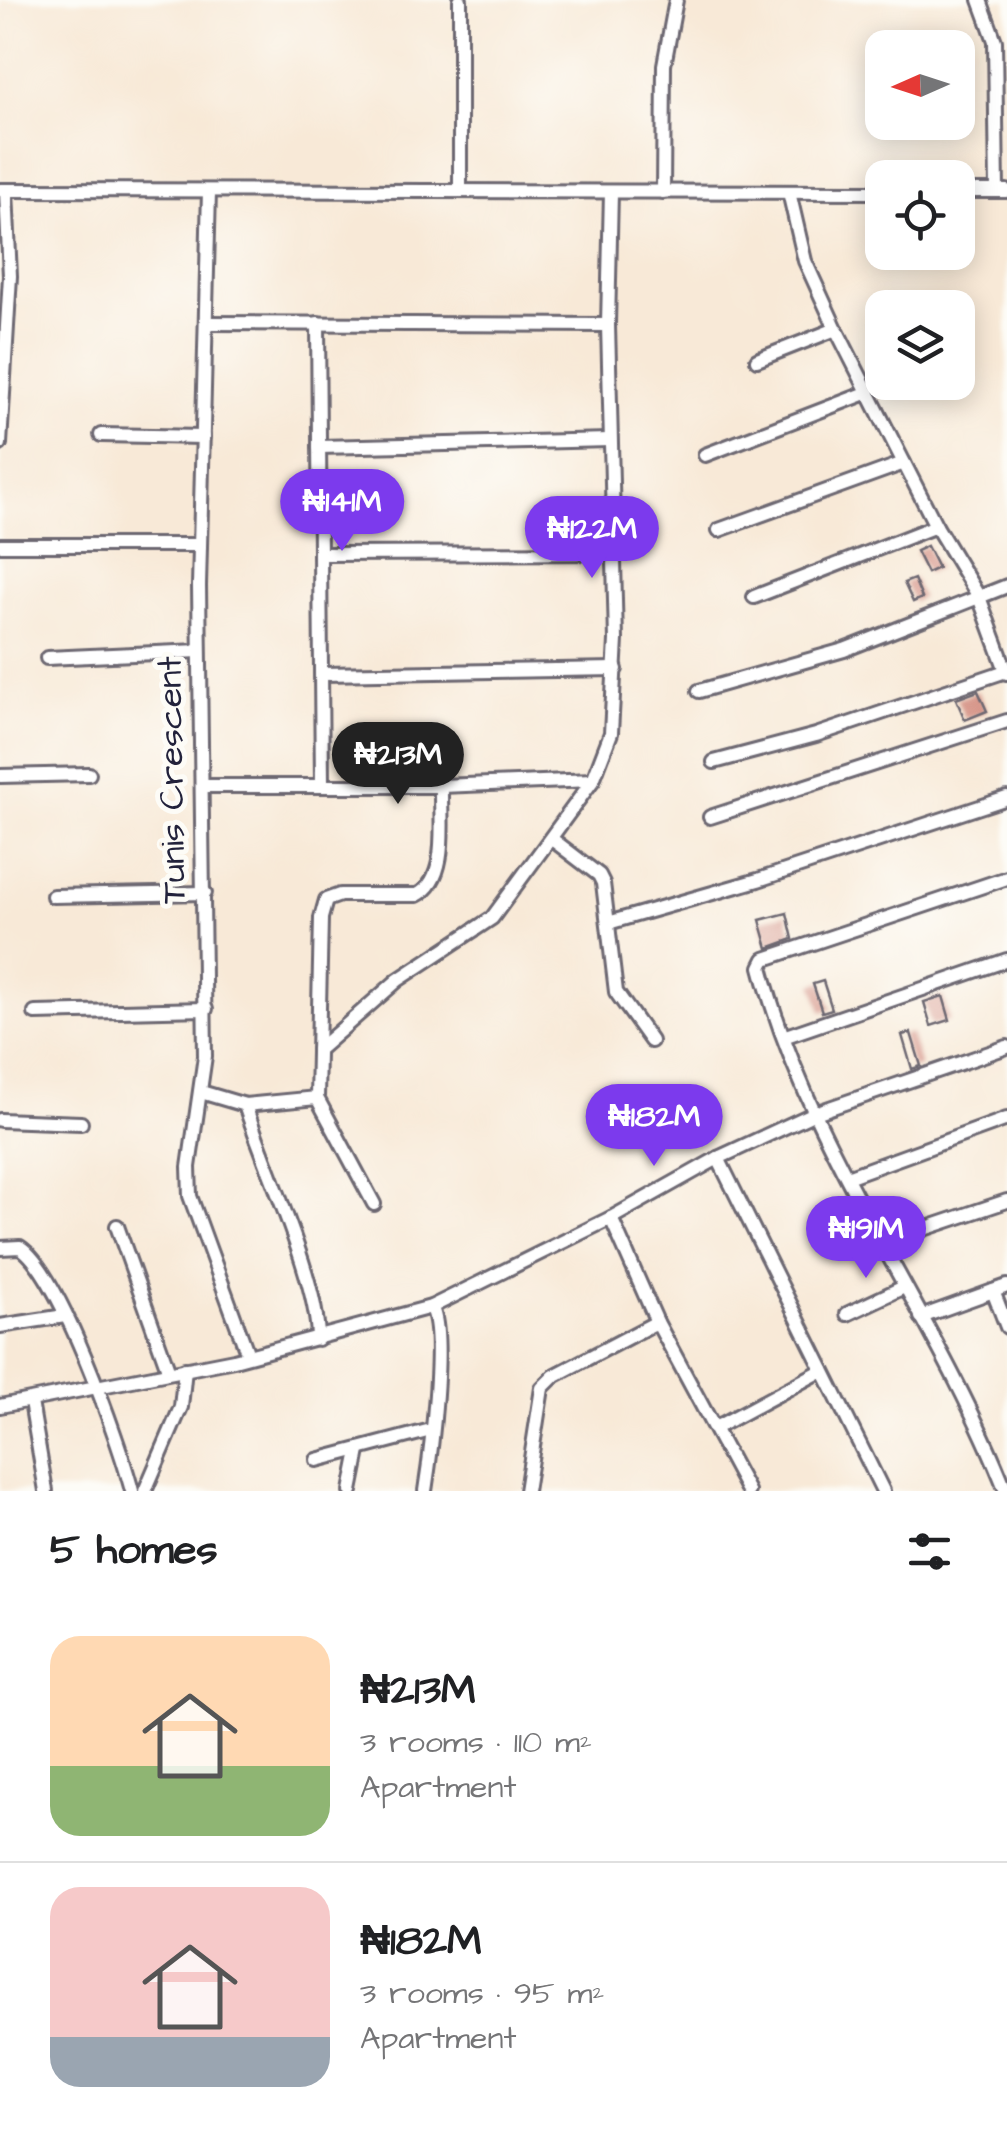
<!DOCTYPE html>
<html lang="en">
<head>
<meta charset="utf-8">
<style>
	body { margin:0; font-family:"Architects Daughter",sans-serif; background:#f2f2f2; color:#202124; height:100vh; display:flex; flex-direction:column; font-size:38px; white-space:nowrap }
	* { box-sizing:border-box; margin:0 }
	p { font-size:32px; color:#757577 }
	.icon { flex:none; width:55px; height:55px; fill:none; stroke:currentColor; stroke-width:2; stroke-linecap:round; stroke-linejoin:round }
	.map { position:relative; height:1491px; overflow:hidden }
	.sheet { display:flex; flex-direction:column; background:#fff; flex:1 }
	.sheet>* { flex:none }
	.needle { width:65px; rotate:267deg }
	.controls { position:absolute; left:865px; top:30px; display:grid; gap:20px }
	.controls a { display:grid; place-items:center; width:110px; height:110px; border-radius:20px; background:#fff; box-shadow:0 5px 25px #0003; font-size:50px }
	.price { position:absolute; translate:-50% -85px; padding:0 22px; border-radius:35px; background:#7c3aed; color:#fff; font-size:32px; line-height:65px; filter:drop-shadow(0 2px 5px #0008) }
	.price::after { content:''; position:absolute; left:50%; top:60px; width:30px; height:22px; margin-left:-15px; background:inherit; clip-path:polygon(0 0,100% 0,50% 100%) }
	.price.on { background:#222; color:#fff }
	ul { padding:0; list-style:none }
	li { display:flex; align-items:center; gap:30px; height:250px; padding:0 50px }
	li+li { border-top:2px solid #e0e0e0 }
	li span { display:grid; place-items:center; flex:none; width:280px; height:200px; border-radius:30px; color:#555 }
	li>.icon { margin-inline-start:auto }
	span .icon { width:120px; height:120px; fill:#fffc; stroke-width:1 }
	li b { font-size:42px }
	h2 { display:flex; justify-content:space-between; align-items:center; height:120px; padding:0 50px; font-size:42px }
	.map>svg:first-child { display:block }
</style>
</head>
<body>
<div class="map">
<svg width="1007" height="1491" viewBox="0 0 1007 1491">
	<rect width="100%" height="100%" fill="#fdfcf7"/>
	<filter id="ink" filterUnits="userSpaceOnUse"><feTurbulence type="fractalNoise" baseFrequency=".01" numOctaves="2"/><feDisplacementMap in="SourceGraphic" scale="20" xChannelSelector="R" yChannelSelector="G"/><feConvolveMatrix kernelMatrix="1 2 1 2 8 2 1 2 1" color-interpolation-filters="sRGB"/></filter>
	<filter id="wash" filterUnits="userSpaceOnUse"><feTurbulence type="fractalNoise" baseFrequency=".0048" numOctaves="4" result="noise"/><feDisplacementMap in="SourceGraphic" scale="40" xChannelSelector="R" yChannelSelector="G"/><feGaussianBlur stdDeviation="2.25" result="paint"/><feColorMatrix in="noise" values="0 0 0 0 0 0 0 0 0 0 0 0 0 0 0 0 0 1.4 0 .05"/><feComposite in="paint" operator="in"/></filter>
	<g filter="url(#wash)">
		<rect width="100%" height="100%" fill="#f8e9d7"/>
		<g id="blocks">
			<g fill="#d59386">
				<polygon points="927,546 938,568 927,573 916,551"/>
				<polygon points="914,579 922,598 913,602 904,583"/>
				<polygon points="978,691 987,711 965,720 956,699"/>
				<polygon points="787,913 793,939 768,948 760,920"/>
				<polygon points="823,981 832,1009 822,1012 813,984"/>
				<polygon points="943,996 950,1020 931,1026 924,1002"/>
				<polygon points="911,1033 921,1066 912,1069 902,1035"/>
			</g>
		</g>
	</g>
	<g filter="url(#ink)">
		<use href="#blocks" fill-opacity="0" stroke="#6d6872" stroke-width="2.5"/>
		<g fill="none" stroke-linecap="round" stroke-linejoin="round">
			<g stroke="#6d6872" stroke-width="18">
				<g id="minor">
					<polyline points="460,0 460,191"/>
					<polyline points="980,0 995,41 997,191"/>
					<polyline points="0,190 882,192"/>
					<polyline points="209,191 199,586 205,1056 189,1167 190,1196 248,1355"/>
					<polyline points="958,191 1007,191"/>
					<polyline points="663,192 664,65 676,0"/>
					<polyline points="789,192 805,261 836,329 936,526 979,597 1007,673"/>
					<polyline points="208,323 608,325"/>
					<polyline points="318,323 322,785"/>
					<polyline points="757,360 836,329"/>
					<polyline points="101,435 203,437"/>
					<polyline points="0,444 10,276 6,191"/>
					<polyline points="319,447 610,440"/>
					<polyline points="705,455 869,392"/>
					<polyline points="719,530 904,463"/>
					<polyline points="0,545 200,545"/>
					<polyline points="321,554 612,553"/>
					<polyline points="754,597 936,526"/>
					<polyline points="47,658 199,651"/>
					<polyline points="323,674 616,669"/>
					<polyline points="699,691 844,650 1007,586"/>
					<polyline points="714,762 816,735 1006,671"/>
					<polyline points="0,776 89,774"/>
					<polyline points="203,786 441,786 593,780"/>
					<polyline points="710,817 1007,721"/>
					<polyline points="553,840 599,875 603,883 616,992 651,1041"/>
					<polyline points="53,896 205,893"/>
					<polyline points="608,923 758,880 1007,798"/>
					<polyline points="35,1013 206,1009"/>
					<polyline points="786,1036 1007,960"/>
					<polyline points="318,1050 398,980 492,918 593,780 611,733 616,640 608,325 611,192"/>
					<polyline points="201,1092 245,1105 317,1098"/>
					<path d="M245,1105C265,1167 318,1280 318,1339"/>
					<polyline points="0,1120 81,1123"/>
					<polyline points="847,1177 1007,1119"/>
					<path d="M374,1204L317,1098L321,918L326,900L340,895H417C450,879 440,819 441,786"/>
					<polyline points="611,1218 657,1322 748,1491"/>
					<polyline points="117,1226 169,1372"/>
					<polyline points="882,1243 1007,1201"/>
					<path d="M0,1248L20,1247C60,1273 119,1441 132,1491"/>
					<polyline points="993,1291 1007,1327"/>
					<polyline points="847,1314 904,1287"/>
					<polyline points="921,1317 1007,1286"/>
					<polyline points="0,1326 65,1316"/>
					<polyline points="31,1402 46,1491"/>
					<polyline points="0,1406 234,1360 431,1307 611,1218 718,1158"/>
					<polyline points="715,1428 823,1370"/>
					<polyline points="317,1460 431,1430"/>
					<polyline points="145,1491 181,1407 185,1369"/>
					<polyline points="351,1491 359,1451"/>
					<path d="M425,1491C430,1459 447,1330 431,1307"/>
					<polyline points="526,1491 542,1388 554,1376 657,1322"/>
					<polyline points="883,1491 718,1158 815,1113 1007,1047"/>
					<path d="M1006,1491C936,1312 810,1155 761,967L765,959L1007,878"/>
				</g>
			</g>
			<use href="#minor" stroke="#fff" stroke-width="12"/>
		</g>
	</g>
	<g text-anchor="middle" dominant-baseline="central" stroke-width="10" stroke-linejoin="round" paint-order="stroke">
		<g font-size="35" fill="#22223b" stroke="#fdfcf7">
			<text transform="translate(172 780) rotate(-91)">Tunis Crescent</text>
		</g>
	</g>
</svg>
<div class="controls">
<a><svg class="needle" viewBox="-14 -14 28 28"><path d="M0-13l5 13h-10z" fill="#e53935"/><path d="M0 13l5-13h-10z" fill="#757577"/></svg></a>
<a><svg class="icon" aria-label="locate" viewBox="0 0 24 24"><circle cx="12" cy="12" r="6"/><path d="M12 2v4M12 18v4M2 12h4M18 12h4"/></svg></a>
<a><svg class="icon" aria-label="layers" viewBox="0 0 24 24"><path d="M12 4l9 5-9 5-9-5zM3 14l9 5 9-5"/></svg></a>
</div>
<b class="price" style="left:342px;top:554px">₦141M</b>
<b class="price" style="left:592px;top:581px">₦122M</b>
<b class="price on" style="left:398px;top:807px">₦213M</b>
<b class="price" style="left:654px;top:1169px">₦182M</b>
<b class="price" style="left:866px;top:1281px">₦191M</b>
</div>
<section class="sheet">
<h2>5 homes<svg class="icon" aria-label="filters" viewBox="0 0 24 24"><path d="M4 7h16M4 17h16"/><circle cx="9" cy="7" r="2"/><circle cx="15" cy="17" r="2"/></svg></h2>
<ul>
<li><span style="background:linear-gradient(#ffd9b3 65%,#8fb573 0)"><svg class="icon" aria-label="home" viewBox="0 0 24 24"><path d="M3 11l9-7 9 7M6 9v11h12V9"/></svg></span><div><b>₦213M</b><p>3 rooms · 110 m²</p><p>Apartment</p></div></li>
<li><span style="background:linear-gradient(#f6c9c9 75%,#9aa5b1 0)"><svg class="icon" aria-label="home" viewBox="0 0 24 24"><path d="M3 11l9-7 9 7M6 9v11h12V9"/></svg></span><div><b>₦182M</b><p>3 rooms · 95 m²</p><p>Apartment</p></div></li>
</ul>
</section>
</body>
</html>
